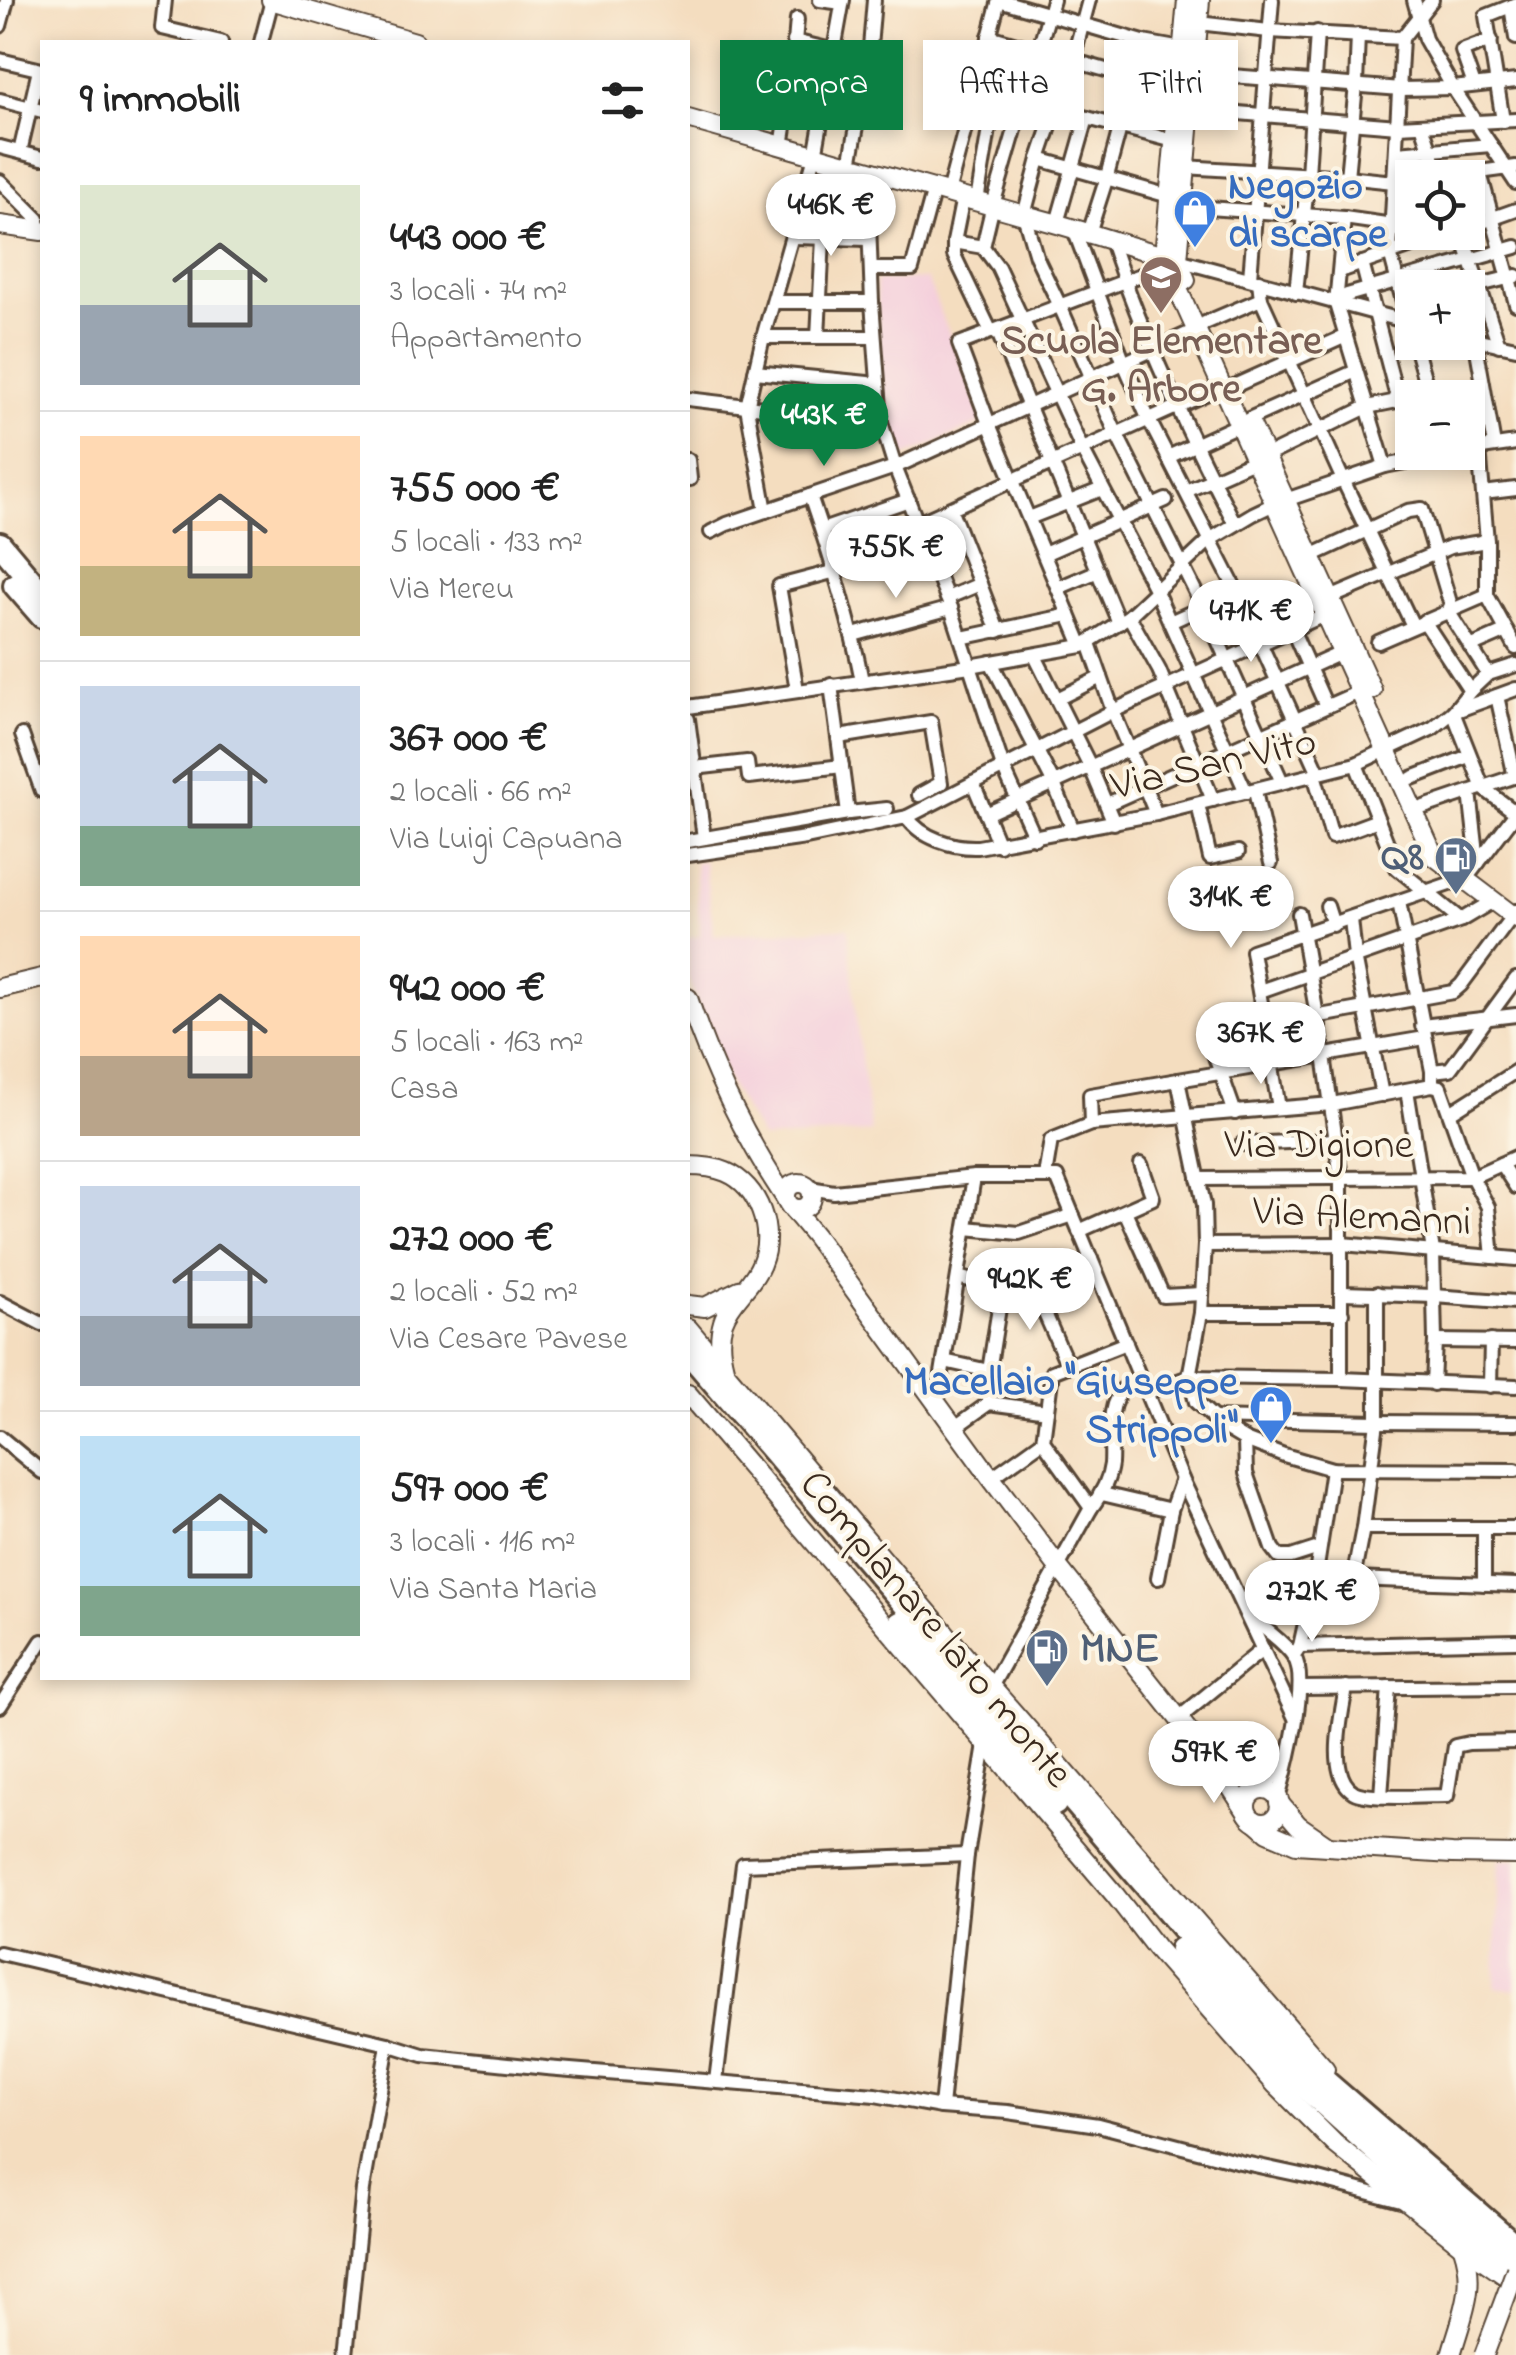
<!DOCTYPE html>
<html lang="it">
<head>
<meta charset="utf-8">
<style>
	body { margin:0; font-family:"Indie Flower",sans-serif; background:#f6f6f6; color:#222; height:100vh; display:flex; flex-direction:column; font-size:38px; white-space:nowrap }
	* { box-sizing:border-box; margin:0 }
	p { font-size:32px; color:#767676 }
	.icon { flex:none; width:55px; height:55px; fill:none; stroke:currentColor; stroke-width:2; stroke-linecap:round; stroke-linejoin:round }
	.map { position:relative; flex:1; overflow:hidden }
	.drawer { position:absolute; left:40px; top:40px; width:650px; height:1640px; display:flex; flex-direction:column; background:#fff; border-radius:0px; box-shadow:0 5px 15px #0003 }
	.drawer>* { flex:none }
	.top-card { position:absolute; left:720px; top:40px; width:645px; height:90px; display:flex; gap:20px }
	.controls { position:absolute; left:1395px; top:160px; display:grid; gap:20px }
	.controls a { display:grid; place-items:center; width:90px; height:90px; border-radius:0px; background:#fff; box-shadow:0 5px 15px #0003; font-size:50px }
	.price { position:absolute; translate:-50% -85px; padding:0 22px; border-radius:35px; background:#fff; color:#222; font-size:32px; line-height:65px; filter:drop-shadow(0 2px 5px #0008) }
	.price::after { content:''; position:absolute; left:50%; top:60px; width:30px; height:22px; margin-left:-15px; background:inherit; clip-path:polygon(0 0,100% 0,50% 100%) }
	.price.active { background:#0b8043; color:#fff }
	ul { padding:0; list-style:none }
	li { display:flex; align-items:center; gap:30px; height:250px; padding:0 40px }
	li+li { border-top:2px solid #e0e0e0 }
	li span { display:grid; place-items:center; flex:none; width:280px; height:200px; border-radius:0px; color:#555 }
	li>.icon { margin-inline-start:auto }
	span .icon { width:120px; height:120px; fill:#fffc; stroke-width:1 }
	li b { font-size:42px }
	h2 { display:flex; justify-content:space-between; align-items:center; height:120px; padding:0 40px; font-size:42px }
	.pill { padding:0 35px; border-radius:0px; background:#fff; box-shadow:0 5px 15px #0003; font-size:35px; line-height:90px }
	.pill.active { background:#0b8043; color:#fff }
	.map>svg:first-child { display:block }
</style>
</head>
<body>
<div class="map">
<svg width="1516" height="2355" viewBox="0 0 1516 2355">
	<rect width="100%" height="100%" fill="#fcf5e5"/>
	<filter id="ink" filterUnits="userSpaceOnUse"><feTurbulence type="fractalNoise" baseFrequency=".01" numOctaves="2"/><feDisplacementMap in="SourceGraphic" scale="20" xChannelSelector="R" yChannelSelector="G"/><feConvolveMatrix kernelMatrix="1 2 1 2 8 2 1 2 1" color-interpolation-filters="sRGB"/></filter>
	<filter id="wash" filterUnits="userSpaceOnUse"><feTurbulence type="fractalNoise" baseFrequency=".0048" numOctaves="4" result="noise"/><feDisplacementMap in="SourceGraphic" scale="40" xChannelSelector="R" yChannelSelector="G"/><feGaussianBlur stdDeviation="2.25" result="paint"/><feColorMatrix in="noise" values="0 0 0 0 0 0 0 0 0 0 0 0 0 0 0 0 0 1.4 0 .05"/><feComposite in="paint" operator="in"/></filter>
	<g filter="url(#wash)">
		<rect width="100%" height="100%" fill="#f4ddbf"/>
		<g fill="#f4cfdc">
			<polygon points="927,279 985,421 901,458 884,416 876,281"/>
			<polygon points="704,861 714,935 848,928 857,1026 871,1132 762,1139 731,1087 709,1038 688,977 688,938 700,936 695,862"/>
			<polygon points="1499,1859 1516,1860 1516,1990 1495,1987"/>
		</g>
	</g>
	<g filter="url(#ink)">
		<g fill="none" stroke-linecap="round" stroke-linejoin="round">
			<g stroke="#574536" stroke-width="18">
				<g id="street">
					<polyline points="165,0 162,28 221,42"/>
					<polyline points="820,0 842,3"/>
					<polyline points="1053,0 993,205 983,247 998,267 1082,449 1155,589 1246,792"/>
					<polyline points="1089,0 1073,59 1039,159 1024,215 1036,256 1060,306 1116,433 1203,607 1282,782"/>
					<polyline points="1414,0 1425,39 1453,88 1516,183"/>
					<polyline points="1511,6 1516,38"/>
					<polyline points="1198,23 1269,31 1402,38"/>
					<polyline points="0,26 7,0"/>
					<polyline points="989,36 1178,91"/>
					<polyline points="1402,38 1390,253 1412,335"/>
					<polyline points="1402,38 1432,0"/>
					<polyline points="794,41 869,59"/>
					<polyline points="261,42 272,0"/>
					<polyline points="0,60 42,70"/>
					<polyline points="766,65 792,71"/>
					<polyline points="1193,73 1401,89 1453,88 1516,81"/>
					<polyline points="977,75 1027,90"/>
					<polyline points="1474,85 1462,51 1491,40"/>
					<polyline points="791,90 826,99"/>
					<polyline points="0,100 42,111"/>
					<polyline points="1023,101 1174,141"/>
					<polyline points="1189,109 1398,126 1516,120"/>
					<polyline points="1503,121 1486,16 1516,4"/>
					<polyline points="1422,125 1440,178"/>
					<polyline points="782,146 791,90 797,19"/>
					<polyline points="0,147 42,158"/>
					<polyline points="20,152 39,70"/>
					<polyline points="1397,153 1491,145"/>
					<polyline points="1039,159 1169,196"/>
					<polyline points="850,165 869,59 874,0"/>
					<polyline points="1184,167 1347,177 1394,182 1412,180"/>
					<polyline points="867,170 872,302 881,422 895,467 951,608 1003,767 1035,838"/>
					<polyline points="1480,173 1516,304"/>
					<polyline points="1347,177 1356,85 1358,35"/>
					<polyline points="1436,178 1516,167"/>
					<polyline points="0,181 38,219 39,231"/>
					<polyline points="948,193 999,0 1143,42 1182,49"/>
					<polyline points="963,197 954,242 954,255 991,332"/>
					<polyline points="977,201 997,81"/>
					<polyline points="1182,206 1344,218 1393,225 1412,218"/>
					<polyline points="1344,218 1336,304 1385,466"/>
					<polyline points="1057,223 1087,118"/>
					<polyline points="1073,227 1124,363 1148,418 1237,592 1319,773"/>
					<polyline points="1468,227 1516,210"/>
					<polyline points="1461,232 1499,345"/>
					<polyline points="1089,233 1106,180 1143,42"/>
					<polyline points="794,237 869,239"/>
					<path d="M1111,241C1143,339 1188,432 1235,524"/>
					<polyline points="954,242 983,247"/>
					<polyline points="1178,260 1412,323"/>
					<polyline points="1362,263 1398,401"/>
					<polyline points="871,269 912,269 934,189"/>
					<polyline points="1340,271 1452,232"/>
					<polyline points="1250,278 1272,0"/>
					<polyline points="1259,281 1261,299 1343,480 1413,626"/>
					<polyline points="1479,285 1516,276"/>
					<polyline points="1296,293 1308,175 1317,32"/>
					<polyline points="774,302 872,302"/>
					<polyline points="1336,304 1347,295 1516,247"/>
					<polyline points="1205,323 1261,299"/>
					<polyline points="997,330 1119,623"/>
					<polyline points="763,337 874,337"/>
					<polyline points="818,337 823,238"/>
					<polyline points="1470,338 1516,348"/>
					<polyline points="1475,339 1494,445"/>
					<polyline points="1414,342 1429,395"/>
					<polyline points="755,372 878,384"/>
					<polyline points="1234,386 1346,336"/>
					<polyline points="1416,398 1483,385"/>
					<polyline points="688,399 881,422"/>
					<polyline points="1249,419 1356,371"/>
					<polyline points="1479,448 1487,541 1487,595 1516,648"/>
					<polyline points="1468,450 1516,443"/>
					<polyline points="1266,456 1367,407 1412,398"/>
					<polyline points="1168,457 1238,425"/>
					<polyline points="688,460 690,479"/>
					<polyline points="1186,491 1254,461"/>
					<polyline points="1483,493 1516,489"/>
					<path d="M810,496C831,557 850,618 862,681"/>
					<polyline points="766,511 747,407 763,337 815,156 843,0"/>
					<polyline points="1029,518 1102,489"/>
					<polyline points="918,523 1221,387"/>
					<polyline points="822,530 909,500"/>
					<polyline points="711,532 727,524 895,467 1196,330"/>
					<polyline points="1044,554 1166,500"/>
					<polyline points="1311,556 1408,511 1422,509 1452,609"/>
					<polyline points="980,584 998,631"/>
					<polyline points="1058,588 1098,571"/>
					<polyline points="947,598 980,584 950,508"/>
					<polyline points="1330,598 1450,547 1487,541"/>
					<polyline points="1448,611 1488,674"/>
					<polyline points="1129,616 1159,670 1213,800"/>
					<polyline points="1424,621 1470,691"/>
					<polyline points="1170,622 1237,592"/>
					<polyline points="1292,629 1326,706"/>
					<polyline points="853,635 951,608"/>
					<polyline points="961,638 1069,615"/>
					<polyline points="1378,642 1487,595"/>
					<polyline points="1089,643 1113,711 1156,814"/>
					<polyline points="1082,646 989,424 959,344 1167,265"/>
					<polyline points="1470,647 1507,631"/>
					<polyline points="1035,656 1090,766 1114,823"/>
					<polyline points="991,662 1054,784 1073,830"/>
					<polyline points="831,685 848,813 887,809"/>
					<polyline points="1516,689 1453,712 1483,788 1516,813"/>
					<polyline points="797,690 779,586 836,571 922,537"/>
					<polyline points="1497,696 1515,777"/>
					<polyline points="1057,699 1101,677"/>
					<polyline points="688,707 970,666 1082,646 1129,616 1211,539 1253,514 1274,504 1385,466 1456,452"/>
					<polyline points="688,719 704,838"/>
					<polyline points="22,735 42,791"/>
					<polyline points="839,737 931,722 941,783 919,795"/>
					<polyline points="1356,764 1397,868 1461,920"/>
					<polyline points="694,768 747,762 749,777 842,766"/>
					<polyline points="1314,774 1332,837 1378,820"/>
					<polyline points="1412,778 1469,756"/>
					<polyline points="973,783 999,845"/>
					<polyline points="1255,791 1271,863"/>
					<polyline points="1470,792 1478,863"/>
					<polyline points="1107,804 1359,692"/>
					<polyline points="1198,804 1210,858 1238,852"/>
					<polyline points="1424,807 1516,776"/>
					<polyline points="986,814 1341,653"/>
					<path d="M907,817C921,838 953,848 978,847L1156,814L1356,764L1433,728L1453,712L1470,691L1488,674L1516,665"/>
					<polyline points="688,841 848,813"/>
					<polyline points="688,855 806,838 907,817 1113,711 1324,615"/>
					<polyline points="1471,872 1516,813"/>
					<polyline points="1399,902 1432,1071 1432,1085 1440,1087 1472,1177 1488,1207 1493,1257"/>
					<polyline points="1327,906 1333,925"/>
					<polyline points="1299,914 1324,1055 1341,1178 1341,1379"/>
					<polyline points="1351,919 1355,956 1382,1095"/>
					<polyline points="1260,991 1461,920 1493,901"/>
					<polyline points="1422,1026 1516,1015"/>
					<polyline points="1432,1071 1450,1069 1516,979"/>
					<polyline points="1178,1080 1204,1205 1205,1245 1201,1313 1189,1377 1196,1402 1225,1428 1245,1440 1284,1455 1332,1469 1516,1470"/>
					<polyline points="1407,1090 1433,1251 1435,1341 1433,1384"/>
					<polyline points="1279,1108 1265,1026 1453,992 1461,985 1516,911"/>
					<polyline points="1235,1113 1208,1037 1265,1026 1252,951 1464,879"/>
					<polyline points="1450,1113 1516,1071"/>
					<polyline points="1091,1124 1090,1095 1425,1038"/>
					<polyline points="1242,1144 1337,1140"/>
					<polyline points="1501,1164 1516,1187"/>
					<polyline points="1045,1176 1051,1140 1091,1124 1332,1104 1432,1085"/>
					<polyline points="1198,1179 1472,1177 1516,1157"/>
					<polyline points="810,1188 834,1192 974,1177 1057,1177 1182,1479 1295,1718"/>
					<polyline points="1125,1211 1163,1296 1202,1294"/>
					<polyline points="966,1228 1019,1233 1073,1215"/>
					<polyline points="1079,1231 1153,1198 1141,1164"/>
					<polyline points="1205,1245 1342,1244 1516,1259"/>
					<polyline points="958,1277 1013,1292 1091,1259"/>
					<polyline points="1032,1284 1068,1366"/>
					<polyline points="1343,1293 1434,1296 1516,1302"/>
					<polyline points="0,1302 42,1324"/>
					<polyline points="1201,1313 1342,1313"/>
					<polyline points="1435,1341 1516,1342"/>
					<polyline points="944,1361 989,1371"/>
					<polyline points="1490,1386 1491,1341"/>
					<polyline points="1148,1392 1189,1377 1341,1379 1516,1386"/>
					<polyline points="989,1403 989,1371 1002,1289"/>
					<polyline points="937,1404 974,1177"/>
					<polyline points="1212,1418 1377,1422 1516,1423"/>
					<polyline points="954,1428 989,1403 1047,1411"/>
					<polyline points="0,1437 42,1472"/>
					<polyline points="1245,1440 1246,1473 1272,1548 1279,1557 1291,1557 1319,1548"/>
					<polyline points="991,1478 1043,1441"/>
					<polyline points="1102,1494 1171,1510"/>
					<polyline points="1091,1508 1043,1441 1052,1372 1126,1343"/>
					<polyline points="1363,1528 1516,1528"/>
					<polyline points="1316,1574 1353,1579 1516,1585"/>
					<polyline points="1158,1578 1171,1510 1182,1479"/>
					<polyline points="1353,1579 1363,1528 1377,1422 1377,1293"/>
					<polyline points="1484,1584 1484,1528"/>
					<path d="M1254,1618C1266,1632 1284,1641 1294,1657C1310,1680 1286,1770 1278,1798"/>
					<polyline points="1300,1646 1516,1641"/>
					<polyline points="1296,1652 1300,1646 1316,1574 1332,1469"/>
					<path d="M991,1687L1091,1508C1101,1495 1109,1481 1111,1464C1113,1439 1104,1406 1125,1387L1144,1384"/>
					<path d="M1346,1687C1342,1714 1326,1775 1354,1792C1368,1800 1428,1796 1447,1796L1455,1746L1469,1743L1516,1742"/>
					<polyline points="1300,1688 1516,1686"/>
					<polyline points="0,1706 42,1641"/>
					<polyline points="1179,1718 1263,1649"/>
					<polyline points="1263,1789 1284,1764"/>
					<polyline points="1381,1796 1389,1687"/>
					<polyline points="0,1953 388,2044 423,2055 546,2068 875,2095 941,2107 1008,2112 1098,2125 1240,2162 1315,2178 1401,2201"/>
					<polyline points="716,2081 743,1864 967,1855"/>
					<polyline points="941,2107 967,1855 985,1745"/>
					<polyline points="346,2355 363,2189 388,2044"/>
				</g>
			</g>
			<g stroke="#574536" stroke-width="22">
				<g id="secondary">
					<polyline points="271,0 415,42"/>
					<polyline points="1187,0 1164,256 1167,265 1434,856 1516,918"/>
					<path d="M688,119L1024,215C1074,227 1122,245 1172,258"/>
					<polyline points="0,225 42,231"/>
					<polyline points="1186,280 1178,260 1200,0"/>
					<polyline points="1252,427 1372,690"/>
					<polyline points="0,988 42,978"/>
					<path d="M688,998C712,1070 744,1136 786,1199"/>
					<path d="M688,1166C700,1166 714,1167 726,1172C759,1186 775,1231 761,1264C753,1285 730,1300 723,1322C718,1338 720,1353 724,1368"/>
					<circle cx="799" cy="1196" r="13"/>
					<polyline points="790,1206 815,1236 991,1478 1059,1568 1221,1772 1248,1814"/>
					<polyline points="688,1305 705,1307 739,1290"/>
					<polyline points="688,1328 991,1687 1325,2069"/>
					<polyline points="688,1394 1115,1895 1156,1948 1276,2085 1335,2144 1463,2246 1516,2283"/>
					<circle cx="1263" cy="1806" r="17"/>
					<polyline points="1279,1803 1298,1825 1327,1845"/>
					<polyline points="1254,1820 1268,1832 1296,1844 1452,1854 1516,1855"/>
					<path d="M1451,2355C1462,2315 1477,2288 1463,2247"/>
				</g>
			</g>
			<g stroke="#574536" stroke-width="28">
				<g id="highway">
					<polyline points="0,544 42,594"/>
					<polyline points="15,585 42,616"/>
					<polyline points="688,1352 1283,2045 1516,2246"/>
					<polyline points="900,1623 1055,1804"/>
					<polyline points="1181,1949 1230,2010 1276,2061 1425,2195 1474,2236 1516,2265"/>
				</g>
			</g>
			<use href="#street" stroke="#fff" stroke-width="12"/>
			<use href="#secondary" stroke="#fff" stroke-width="18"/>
			<use href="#highway" stroke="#fff" stroke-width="22"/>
			<g stroke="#574536" stroke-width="22" stroke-linecap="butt">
				<polyline id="secondary-bridge" points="1484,2355 1516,2269"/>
			</g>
			<use href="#secondary-bridge" stroke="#fff" stroke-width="18"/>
		</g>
	</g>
	<defs>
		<g id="shop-pin" transform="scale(2.25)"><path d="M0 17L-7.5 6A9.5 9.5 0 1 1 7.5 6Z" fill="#3f7fe0" stroke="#fcf5e5"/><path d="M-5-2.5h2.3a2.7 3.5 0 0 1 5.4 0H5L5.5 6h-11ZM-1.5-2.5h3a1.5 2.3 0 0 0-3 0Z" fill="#fff"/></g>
		<g id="school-pin" transform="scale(2.25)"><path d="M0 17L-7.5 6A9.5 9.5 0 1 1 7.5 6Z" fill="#8d6e63" stroke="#fcf5e5"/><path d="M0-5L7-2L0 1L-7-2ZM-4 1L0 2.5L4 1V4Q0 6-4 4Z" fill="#fff"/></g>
		<g id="fuel-pin" transform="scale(2.25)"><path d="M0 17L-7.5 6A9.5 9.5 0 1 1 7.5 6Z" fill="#5c6f8a" stroke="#fcf5e5"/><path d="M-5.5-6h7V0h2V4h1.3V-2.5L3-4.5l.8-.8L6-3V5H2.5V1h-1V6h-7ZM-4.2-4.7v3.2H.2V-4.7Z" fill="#fff"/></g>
	</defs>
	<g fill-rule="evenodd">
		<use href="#shop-pin" x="1195" y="211"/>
		<use href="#school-pin" x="1161" y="277"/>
		<use href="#fuel-pin" x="1456" y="858"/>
		<use href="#shop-pin" x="1271" y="1407"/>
		<use href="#fuel-pin" x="1047" y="1650"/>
	</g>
	<g text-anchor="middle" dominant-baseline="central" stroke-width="8" stroke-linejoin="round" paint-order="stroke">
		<g font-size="42" font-weight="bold" fill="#366cbe" stroke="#fcf5e5" text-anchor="start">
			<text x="1228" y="187">Negozio<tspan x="1228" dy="48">di scarpe</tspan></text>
			<text x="1238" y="1383" text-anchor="end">Macellaio "Giuseppe<tspan x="1238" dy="48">Strippoli"</tspan></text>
		</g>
		<g font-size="42" font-weight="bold" fill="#785e54" stroke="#fcf5e5">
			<text x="1161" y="342">Scuola Elementare<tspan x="1161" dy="48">G. Arbore</tspan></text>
		</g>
		<g font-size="42" fill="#3b2a1e" stroke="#fcf5e5">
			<text transform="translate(1214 765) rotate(-13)">Via San Vito</text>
			<text x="1319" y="1146">Via Digione</text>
			<text transform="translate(1362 1218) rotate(3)">Via Alemanni</text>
			<text transform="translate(935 1630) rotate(50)">Complanare lato monte</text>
		</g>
		<g font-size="42" font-weight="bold" fill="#4e5e75" stroke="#fcf5e5" text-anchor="end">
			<text x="1424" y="858">Q8</text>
			<text x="1080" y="1650" text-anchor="start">MNE</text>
		</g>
	</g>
</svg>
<div class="controls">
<a><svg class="icon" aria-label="locate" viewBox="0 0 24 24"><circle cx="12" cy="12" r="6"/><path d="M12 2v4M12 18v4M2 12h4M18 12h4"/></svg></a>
<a>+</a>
<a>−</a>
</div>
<b class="price" style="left:831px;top:259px">446K €</b>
<b class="price active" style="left:824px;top:469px">443K €</b>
<b class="price" style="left:896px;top:601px">755K €</b>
<b class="price" style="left:1251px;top:665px">471K €</b>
<b class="price" style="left:1231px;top:951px">314K €</b>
<b class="price" style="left:1261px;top:1087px">367K €</b>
<b class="price" style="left:1030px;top:1333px">942K €</b>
<b class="price" style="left:1312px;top:1645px">272K €</b>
<b class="price" style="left:1214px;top:1806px">597K €</b>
<div class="top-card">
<a class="pill active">Compra</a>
<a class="pill">Affitta</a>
<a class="pill">Filtri</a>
</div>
<section class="drawer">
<h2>9 immobili<svg class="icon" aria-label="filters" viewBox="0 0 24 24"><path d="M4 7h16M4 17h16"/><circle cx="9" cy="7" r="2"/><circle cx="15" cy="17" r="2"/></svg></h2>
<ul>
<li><span style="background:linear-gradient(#dfe7d0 60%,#9aa5b1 0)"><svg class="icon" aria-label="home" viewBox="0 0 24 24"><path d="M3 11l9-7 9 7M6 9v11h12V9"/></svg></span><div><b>443 000 €</b><p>3 locali · 74 m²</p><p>Appartamento</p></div></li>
<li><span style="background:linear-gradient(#ffd9b3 65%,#c2b280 0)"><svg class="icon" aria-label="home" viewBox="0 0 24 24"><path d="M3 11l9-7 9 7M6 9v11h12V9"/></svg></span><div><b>755 000 €</b><p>5 locali · 133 m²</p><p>Via Mereu</p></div></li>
<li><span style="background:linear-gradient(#c9d6e8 70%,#7fa58c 0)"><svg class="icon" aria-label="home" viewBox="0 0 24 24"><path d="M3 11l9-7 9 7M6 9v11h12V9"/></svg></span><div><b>367 000 €</b><p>2 locali · 66 m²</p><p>Via Luigi Capuana</p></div></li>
<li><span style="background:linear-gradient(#ffd9b3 60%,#b9a48a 0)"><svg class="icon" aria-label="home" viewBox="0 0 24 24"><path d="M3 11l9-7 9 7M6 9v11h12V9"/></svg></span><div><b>942 000 €</b><p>5 locali · 163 m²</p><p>Casa</p></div></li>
<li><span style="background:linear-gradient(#c9d6e8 65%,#9aa5b1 0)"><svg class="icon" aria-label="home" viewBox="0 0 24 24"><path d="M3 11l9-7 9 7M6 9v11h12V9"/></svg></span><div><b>272 000 €</b><p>2 locali · 52 m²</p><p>Via Cesare Pavese</p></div></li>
<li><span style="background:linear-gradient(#bfe0f5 75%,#7fa58c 0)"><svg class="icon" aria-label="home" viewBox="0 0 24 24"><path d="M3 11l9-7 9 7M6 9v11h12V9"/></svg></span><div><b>597 000 €</b><p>3 locali · 116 m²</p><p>Via Santa Maria</p></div></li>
</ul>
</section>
</div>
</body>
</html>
